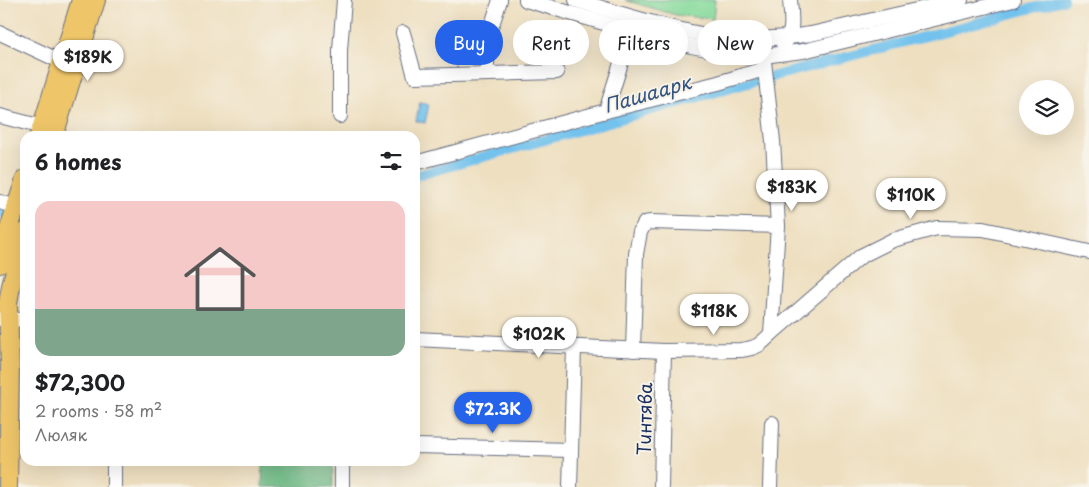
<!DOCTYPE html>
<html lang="en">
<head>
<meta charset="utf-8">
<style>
	body { margin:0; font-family:"Playpen Sans",sans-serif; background:#f2f2f2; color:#202124; height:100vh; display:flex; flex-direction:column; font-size:19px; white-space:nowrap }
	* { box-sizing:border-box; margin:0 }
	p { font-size:16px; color:#757577 }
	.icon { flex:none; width:28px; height:28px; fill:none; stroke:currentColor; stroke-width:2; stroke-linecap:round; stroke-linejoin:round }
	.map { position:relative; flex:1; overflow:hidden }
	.panel { position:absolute; left:20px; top:131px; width:400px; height:335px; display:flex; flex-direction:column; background:#fff; border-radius:15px; box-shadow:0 5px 20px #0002 }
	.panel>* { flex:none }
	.hud { position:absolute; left:435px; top:20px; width:475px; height:45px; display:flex; gap:10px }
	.tools { position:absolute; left:1019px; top:80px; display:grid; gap:10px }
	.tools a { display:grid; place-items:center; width:55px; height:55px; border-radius:50%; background:#fff; box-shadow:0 5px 20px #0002; font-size:25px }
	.price { position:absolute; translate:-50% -42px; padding:0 11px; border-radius:18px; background:#fff; color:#222; font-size:16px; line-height:32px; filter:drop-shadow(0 1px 2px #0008) }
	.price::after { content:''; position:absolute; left:50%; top:30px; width:15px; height:11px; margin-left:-8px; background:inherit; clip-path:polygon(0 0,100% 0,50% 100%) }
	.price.current { background:#2563eb; color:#fff }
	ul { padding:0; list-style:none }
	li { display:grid; align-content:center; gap:10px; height:265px; padding:0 15px }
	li+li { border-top:1px solid #e0e0e0 }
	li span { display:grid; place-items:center; height:155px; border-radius:15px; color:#555 }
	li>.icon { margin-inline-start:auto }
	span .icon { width:90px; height:90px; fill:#fffc; stroke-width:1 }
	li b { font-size:21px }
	h2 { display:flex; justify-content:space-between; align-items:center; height:60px; padding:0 15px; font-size:21px }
	.pill { padding:0 18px; border-radius:22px; background:#fff; box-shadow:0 5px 20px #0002; font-size:18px; line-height:45px }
	.pill.current { background:#2563eb; color:#fff }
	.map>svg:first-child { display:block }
</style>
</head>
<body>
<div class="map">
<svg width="1089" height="487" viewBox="0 0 1089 487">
	<rect width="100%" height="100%" fill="#f7f3e8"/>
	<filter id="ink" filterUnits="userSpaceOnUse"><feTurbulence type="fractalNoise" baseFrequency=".02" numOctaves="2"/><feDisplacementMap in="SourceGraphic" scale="10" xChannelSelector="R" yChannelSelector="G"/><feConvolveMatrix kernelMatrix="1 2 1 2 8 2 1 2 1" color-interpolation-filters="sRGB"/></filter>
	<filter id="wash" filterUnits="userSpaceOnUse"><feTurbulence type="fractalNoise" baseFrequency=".0096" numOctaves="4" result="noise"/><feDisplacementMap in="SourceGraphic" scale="20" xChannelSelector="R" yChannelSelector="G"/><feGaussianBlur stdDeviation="1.12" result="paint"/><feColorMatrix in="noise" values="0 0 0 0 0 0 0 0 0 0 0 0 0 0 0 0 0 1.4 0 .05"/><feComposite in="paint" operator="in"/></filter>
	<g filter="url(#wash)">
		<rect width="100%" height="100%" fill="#eedfc0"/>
		<polygon fill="#86da9c" stroke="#50847d" points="625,0 715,0 713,19 676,15"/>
		<polygon fill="#6cba84" stroke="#447471" points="263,461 333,461 333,487 262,487"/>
		<polygon fill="#72c2ed" stroke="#4678a6" points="420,102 429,104 425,123 416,121"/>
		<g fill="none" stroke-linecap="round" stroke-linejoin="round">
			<g stroke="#72c2ed" stroke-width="10">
				<polyline points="415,176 752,82 1063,0"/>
				<polyline points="0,212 25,221"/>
			</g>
		</g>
	</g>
	<g filter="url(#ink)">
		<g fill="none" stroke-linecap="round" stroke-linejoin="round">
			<g stroke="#656d80" stroke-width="16">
				<g id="minor">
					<polyline points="526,0 631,31 691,46 729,53 763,56 803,51 1013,0"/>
					<path d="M576,0C614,12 652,24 691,32C730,41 772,40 811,34L961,0"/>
					<polyline points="0,33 62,62"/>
					<polyline points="403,33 415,76 557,72"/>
					<path d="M783,44C795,35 791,14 790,0"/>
					<polyline points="764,61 773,141 778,226 771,334"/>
					<polyline points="487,74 487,40 500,0"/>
					<polyline points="606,111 631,31"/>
					<polyline points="0,116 42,127"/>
					<polyline points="340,116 340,50 344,0"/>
					<polyline points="415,163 606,111 718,83 764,69"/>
					<polyline points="0,202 25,210"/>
					<polyline points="0,319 25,320"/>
					<path d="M415,339L664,351L741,350C757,348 760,345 771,334L861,256L893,240L937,228L983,229L1089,252"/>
					<polyline points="633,350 636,254 640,232 645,223 651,222 778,226"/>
					<polyline points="415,446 571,450"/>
					<polyline points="114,487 114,461"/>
					<polyline points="342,487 342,461"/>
					<polyline points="570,487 574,347"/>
					<polyline points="661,487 664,351"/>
					<polyline points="770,487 772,423"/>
				</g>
			</g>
			<g stroke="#656d80" stroke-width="20">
				<g id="major">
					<polyline points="39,136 81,0"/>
					<polyline points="54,136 96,0"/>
					<polyline points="0,264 8,232 25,179"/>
					<polyline points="8,487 10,368 8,303 11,286 25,232"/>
				</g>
			</g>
			<use href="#minor" stroke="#fff" stroke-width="14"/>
			<use href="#major" stroke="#eec569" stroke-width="18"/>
		</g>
	</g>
	<g text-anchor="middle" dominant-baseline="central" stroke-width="4" stroke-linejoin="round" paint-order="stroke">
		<g font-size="18" fill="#1b2f5e" stroke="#f7f3e8">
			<text transform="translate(644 419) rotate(-89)">Тинтява</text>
		</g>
		<g font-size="19" font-style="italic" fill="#315482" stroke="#f7f3e8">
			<text transform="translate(647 93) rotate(-16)">Пашаарк</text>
		</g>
	</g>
</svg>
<div class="tools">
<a><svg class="icon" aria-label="layers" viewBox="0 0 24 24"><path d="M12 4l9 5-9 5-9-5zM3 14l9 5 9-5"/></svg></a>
</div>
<b class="price" style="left:88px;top:82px">$189K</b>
<b class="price" style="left:792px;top:212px">$183K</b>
<b class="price" style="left:911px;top:220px">$110K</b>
<b class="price" style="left:714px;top:336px">$118K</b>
<b class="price" style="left:539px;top:359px">$102K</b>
<b class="price current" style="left:493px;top:434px">$72.3K</b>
<div class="hud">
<a class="pill current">Buy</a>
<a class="pill">Rent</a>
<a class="pill">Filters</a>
<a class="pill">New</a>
</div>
<section class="panel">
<h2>6 homes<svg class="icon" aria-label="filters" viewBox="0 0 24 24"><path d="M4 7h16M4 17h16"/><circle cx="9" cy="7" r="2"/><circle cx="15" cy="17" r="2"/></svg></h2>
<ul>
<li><span style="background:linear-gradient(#f6c9c9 70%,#7fa58c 0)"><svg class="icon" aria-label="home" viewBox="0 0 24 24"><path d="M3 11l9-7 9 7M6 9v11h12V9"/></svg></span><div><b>$72,300</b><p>2 rooms · 58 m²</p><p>Люляк</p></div></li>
</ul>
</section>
</div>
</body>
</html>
